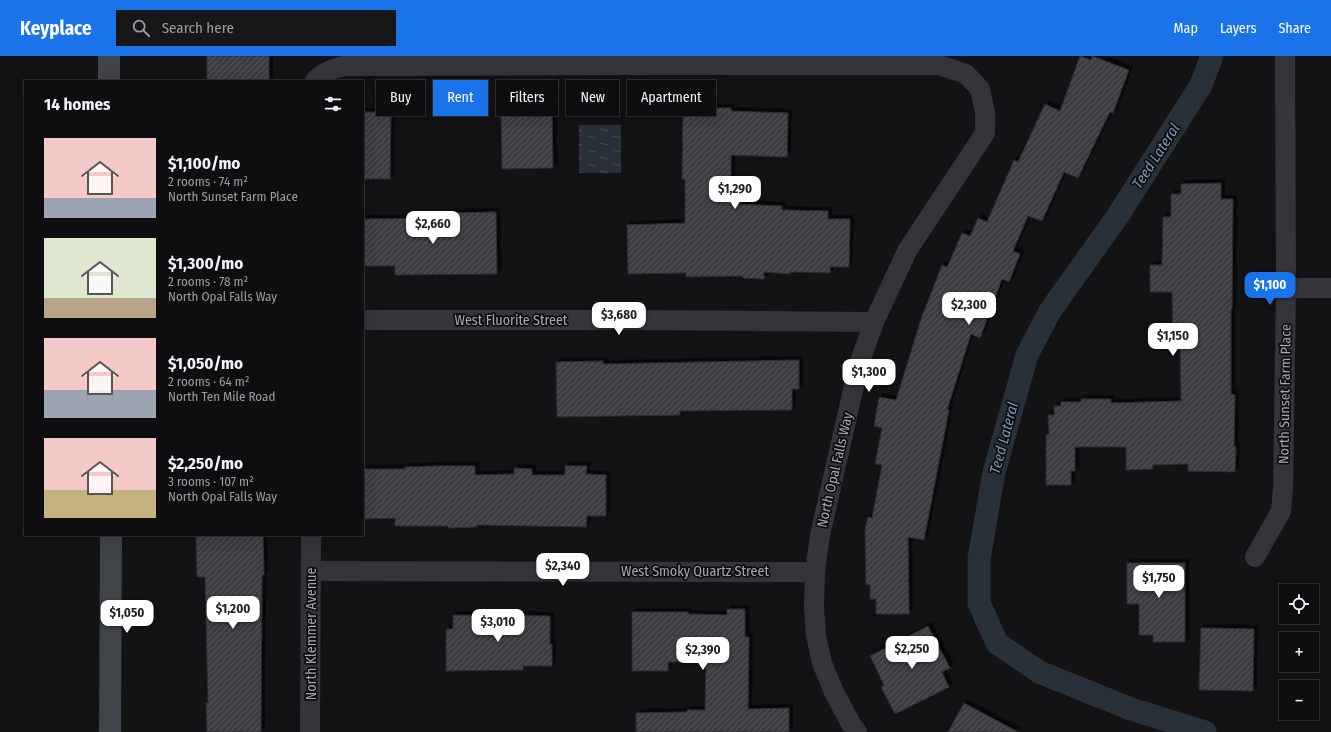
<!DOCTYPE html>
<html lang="en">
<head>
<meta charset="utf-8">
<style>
	body { margin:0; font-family:"Fira Sans Condensed",sans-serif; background:#171719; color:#f1f3f6; height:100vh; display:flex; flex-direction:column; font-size:15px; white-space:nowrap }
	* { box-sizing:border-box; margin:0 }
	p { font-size:13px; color:#9b9c9f }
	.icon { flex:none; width:22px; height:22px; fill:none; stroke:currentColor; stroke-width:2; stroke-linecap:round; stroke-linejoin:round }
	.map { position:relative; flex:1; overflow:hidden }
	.sheet { position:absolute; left:24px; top:24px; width:340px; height:456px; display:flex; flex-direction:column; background:#0e0e10; border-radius:0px; box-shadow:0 4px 16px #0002,0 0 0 1px #2e2e30 }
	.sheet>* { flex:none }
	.guide { position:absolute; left:376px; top:24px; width:380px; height:36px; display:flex; gap:8px }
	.controls { position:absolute; left:1279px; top:528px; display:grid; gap:8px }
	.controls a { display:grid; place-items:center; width:40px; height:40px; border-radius:0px; background:#0e0e10; box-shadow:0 4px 16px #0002,0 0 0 1px #2e2e30; font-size:20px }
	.price { position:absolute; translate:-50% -34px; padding:0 9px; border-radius:8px; background:#fff; color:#222; font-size:13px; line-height:26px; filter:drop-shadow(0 1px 2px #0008) }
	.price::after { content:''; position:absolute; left:50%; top:24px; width:12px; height:9px; margin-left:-6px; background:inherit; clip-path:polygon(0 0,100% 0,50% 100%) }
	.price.active { background:#1a73e8; color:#fff }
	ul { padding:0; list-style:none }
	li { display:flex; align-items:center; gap:12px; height:100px; padding:0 20px }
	li span { display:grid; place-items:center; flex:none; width:112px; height:80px; border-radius:0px; color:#555 }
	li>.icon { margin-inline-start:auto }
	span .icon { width:48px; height:48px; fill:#fffc; stroke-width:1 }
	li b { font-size:17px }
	h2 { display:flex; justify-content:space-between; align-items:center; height:48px; padding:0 20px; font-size:17px }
	.pill { padding:0 14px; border-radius:0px; background:#0e0e10; box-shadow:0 4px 16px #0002,0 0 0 1px #2e2e30; font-size:14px; line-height:36px }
	.pill.active { background:#1a73e8; color:#fff }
	header { display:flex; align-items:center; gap:24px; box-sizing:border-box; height:56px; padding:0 20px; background:#1a73e8; color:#fff }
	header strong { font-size:19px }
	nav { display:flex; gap:22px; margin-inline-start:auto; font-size:14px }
	.search { width:280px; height:36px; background:#171719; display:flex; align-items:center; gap:10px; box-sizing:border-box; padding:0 14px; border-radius:0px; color:#9b9c9f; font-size:15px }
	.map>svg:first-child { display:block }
</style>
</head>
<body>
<header>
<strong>Keyplace</strong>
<div class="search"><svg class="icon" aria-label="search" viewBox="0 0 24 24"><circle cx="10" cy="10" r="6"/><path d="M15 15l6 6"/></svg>Search here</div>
<nav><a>Map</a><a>Layers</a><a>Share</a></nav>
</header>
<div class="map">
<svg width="1331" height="676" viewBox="0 0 1331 676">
	<defs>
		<pattern id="water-ripples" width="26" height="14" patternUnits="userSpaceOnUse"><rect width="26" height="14" fill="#283139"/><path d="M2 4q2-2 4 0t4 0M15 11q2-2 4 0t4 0" fill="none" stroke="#444c53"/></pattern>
		<pattern id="building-hatch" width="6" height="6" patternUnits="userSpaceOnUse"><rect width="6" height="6" fill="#3c3d42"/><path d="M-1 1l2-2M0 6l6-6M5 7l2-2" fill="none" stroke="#55565b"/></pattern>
		<filter id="shadow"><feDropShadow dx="3.5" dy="-3.5" stdDeviation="0" flood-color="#0009"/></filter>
	</defs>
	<rect width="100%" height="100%" fill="#131315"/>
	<rect fill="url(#water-ripples)" x="579" y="69" width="42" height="48"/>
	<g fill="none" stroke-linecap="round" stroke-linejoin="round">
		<polyline stroke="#283139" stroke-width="23" points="1205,676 1131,653 1039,616 997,587 979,547 979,503 994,416 1027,299 1050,255 1117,161 1201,29 1212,0"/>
	</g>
	<g fill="url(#building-hatch)" stroke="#2d2d31" filter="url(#shadow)">
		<rect x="207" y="0" width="62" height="25"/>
		<polygon points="1080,0 1091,4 1092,0 1129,14 1113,57 1110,56 1078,122 1064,116 1042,165 1028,160 1013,195 1020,198 1009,226 1002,223 980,282 971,278 947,354 949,354 924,484 908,481 909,558 876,558 876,543 870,543 870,529 866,529 865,474 868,461 872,462 882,409 875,408 882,372 874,370 879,341 896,344 922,260 942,209 947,211 962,177 970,180 978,162 987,166 1014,104 1018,106 1045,48 1060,55"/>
		<polygon points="683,52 731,52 731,55 788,57 787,101 731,99 731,148 782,150 782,154 828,155 828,163 850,163 849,211 830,211 830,217 790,216 790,218 764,216 764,223 743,222 743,220 686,221 686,217 628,218 627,169 685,167 685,123 682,123"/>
		<polygon points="501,54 552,54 553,112 502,113"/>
		<polygon points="363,56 391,56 390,123 363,123"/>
		<polygon points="1221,127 1221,143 1233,143 1232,253 1231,253 1231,338 1235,339 1234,391 1236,391 1235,416 1188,415 1188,408 1153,409 1153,413 1126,414 1126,391 1075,391 1075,415 1071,415 1071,429 1046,429 1046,379 1049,379 1048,359 1054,359 1054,350 1061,350 1061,346 1081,346 1081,343 1111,343 1111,347 1181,345 1180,281 1173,281 1172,236 1150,236 1150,209 1162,209 1163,161 1171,161 1171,138 1181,138 1181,128"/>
		<polygon points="496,156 497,218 395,219 395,210 363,210 363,163 449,162 449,157"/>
		<polygon points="799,304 799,333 792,333 792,354 680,355 680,359 557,361 556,306 603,305 603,308"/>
		<polygon points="438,410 475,410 475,419 514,418 514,412 532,413 532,419 565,419 565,410 587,410 586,418 606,419 606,460 587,460 586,471 477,469 477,471 448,472 448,470 395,470 395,462 363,463 363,413 405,413 405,411"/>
		<polygon points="196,479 263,479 264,519 262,519 261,676 207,676 206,647 208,647 205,521 197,521"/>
		<polygon points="1127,507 1185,507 1185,586 1153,586 1153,579 1139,579 1139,548 1127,548"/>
		<polygon points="727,553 745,553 745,581 749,581 748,653 789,652 789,676 636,676 636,657 687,656 687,654 705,654 706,606 668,606 668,615 632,615 632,556 688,556 688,558 727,559"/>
		<polygon points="453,559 550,560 550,588 552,588 552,610 523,610 523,614 446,615 446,573 453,573"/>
		<polygon points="928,570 950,612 942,616 949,631 895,658 881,631 884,629 870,600"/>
		<polygon points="1201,572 1254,573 1253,635 1199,634"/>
		<polygon points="964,647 1018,676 948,676"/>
	</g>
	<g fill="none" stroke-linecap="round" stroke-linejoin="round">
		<g stroke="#34343a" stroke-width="20">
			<path d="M315,25C323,16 332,13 344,10L653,9H939L966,18L980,33L985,56V77L907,195L874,266L859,308L820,479L815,516L814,551L816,579L822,607L834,636L851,668L857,676"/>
			<polyline points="1286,232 1331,232"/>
			<polyline points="363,264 624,264 874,266"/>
			<polyline points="1255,501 1281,455 1283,433 1286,232 1285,0"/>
			<polyline points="311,515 815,516"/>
			<polyline points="310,676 311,479"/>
		</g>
		<g stroke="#41434a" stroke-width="22">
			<polyline points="109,0 109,25"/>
			<polyline points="110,676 111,479"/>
		</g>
	</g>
	<g text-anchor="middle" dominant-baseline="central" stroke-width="3.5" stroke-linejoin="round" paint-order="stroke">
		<g font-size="14" fill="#a3a8b6" stroke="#0e0e10">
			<text x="511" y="264">West Fluorite Street</text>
			<text transform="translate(1285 338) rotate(-89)">North Sunset Farm Place</text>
			<text transform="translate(835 414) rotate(-77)">North Opal Falls Way</text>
			<text x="695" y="515">West Smoky Quartz Street</text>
			<text transform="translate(311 578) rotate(-90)">North Klemmer Avenue</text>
		</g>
		<g font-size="15" font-style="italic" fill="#7895b4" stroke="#0e0e10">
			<text transform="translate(1156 100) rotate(-57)">Teed Lateral</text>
			<text transform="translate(1004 382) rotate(-75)">Teed Lateral</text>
		</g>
	</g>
</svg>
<div class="controls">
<a><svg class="icon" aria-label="locate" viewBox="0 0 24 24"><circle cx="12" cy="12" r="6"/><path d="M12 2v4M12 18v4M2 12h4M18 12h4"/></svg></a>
<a>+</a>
<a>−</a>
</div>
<b class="price" style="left:735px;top:154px">$1,290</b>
<b class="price" style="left:433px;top:189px">$2,660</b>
<b class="price active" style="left:1270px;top:250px">$1,100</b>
<b class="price" style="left:969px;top:270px">$2,300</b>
<b class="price" style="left:619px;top:280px">$3,680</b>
<b class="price" style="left:1173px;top:301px">$1,150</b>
<b class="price" style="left:869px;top:337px">$1,300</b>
<b class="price" style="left:563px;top:531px">$2,340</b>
<b class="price" style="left:1159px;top:543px">$1,750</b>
<b class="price" style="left:233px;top:574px">$1,200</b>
<b class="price" style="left:127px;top:578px">$1,050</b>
<b class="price" style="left:498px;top:587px">$3,010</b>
<b class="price" style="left:912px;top:614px">$2,250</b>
<b class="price" style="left:703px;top:615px">$2,390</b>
<div class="guide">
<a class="pill">Buy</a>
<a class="pill active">Rent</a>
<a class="pill">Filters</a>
<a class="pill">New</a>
<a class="pill">Apartment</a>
</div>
<section class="sheet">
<h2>14 homes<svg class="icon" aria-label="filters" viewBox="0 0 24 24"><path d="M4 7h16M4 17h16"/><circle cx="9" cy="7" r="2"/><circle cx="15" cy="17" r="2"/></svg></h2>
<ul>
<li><span style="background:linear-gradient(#f6c9c9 75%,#9aa5b1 0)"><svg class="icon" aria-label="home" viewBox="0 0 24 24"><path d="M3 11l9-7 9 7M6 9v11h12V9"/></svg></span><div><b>$1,100/mo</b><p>2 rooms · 74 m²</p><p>North Sunset Farm Place</p></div></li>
<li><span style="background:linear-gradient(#dfe7d0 75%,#b9a48a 0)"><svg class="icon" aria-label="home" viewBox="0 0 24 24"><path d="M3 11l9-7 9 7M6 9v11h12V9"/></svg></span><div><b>$1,300/mo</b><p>2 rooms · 78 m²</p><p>North Opal Falls Way</p></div></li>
<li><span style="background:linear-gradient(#f6c9c9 65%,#9aa5b1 0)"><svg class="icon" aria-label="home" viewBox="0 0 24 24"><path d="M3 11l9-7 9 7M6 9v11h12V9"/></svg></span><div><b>$1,050/mo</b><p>2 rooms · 64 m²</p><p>North Ten Mile Road</p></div></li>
<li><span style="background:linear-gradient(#f6c9c9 65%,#c2b280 0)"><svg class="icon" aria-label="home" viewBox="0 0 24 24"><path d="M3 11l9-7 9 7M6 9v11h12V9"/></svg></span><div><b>$2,250/mo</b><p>3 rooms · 107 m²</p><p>North Opal Falls Way</p></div></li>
</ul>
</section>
</div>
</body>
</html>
